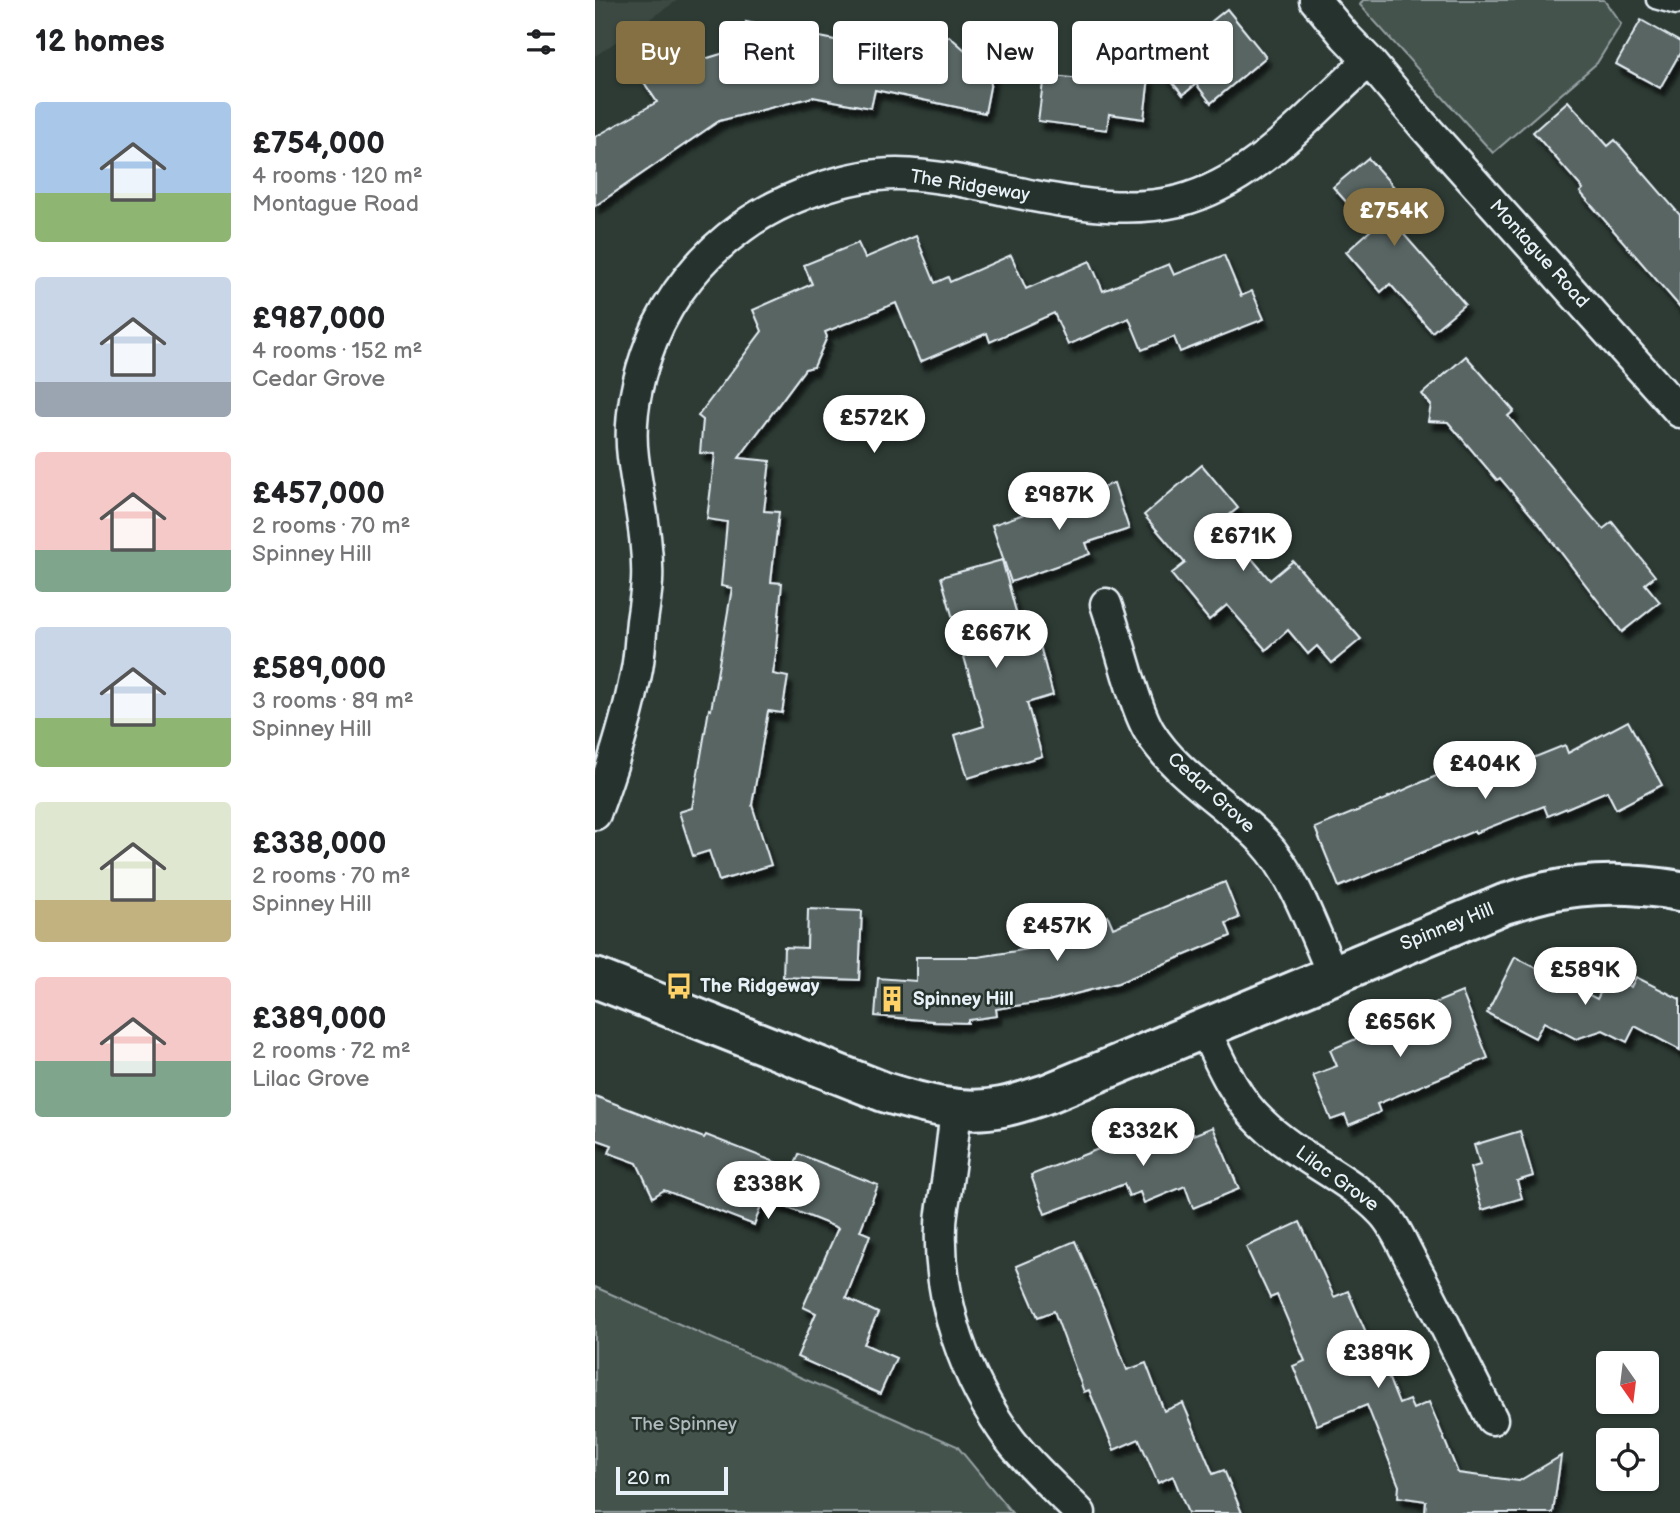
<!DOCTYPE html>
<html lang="en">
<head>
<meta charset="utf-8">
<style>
	body { margin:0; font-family:"Balsamiq Sans",sans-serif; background:#f6f6f6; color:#202124; height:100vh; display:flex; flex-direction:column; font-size:26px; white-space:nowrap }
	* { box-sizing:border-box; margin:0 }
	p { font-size:23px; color:#757577 }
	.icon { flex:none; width:38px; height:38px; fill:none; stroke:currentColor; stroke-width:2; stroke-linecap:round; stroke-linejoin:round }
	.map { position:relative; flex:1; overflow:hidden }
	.side { display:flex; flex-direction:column; background:#fff; width:595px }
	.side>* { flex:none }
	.hud { position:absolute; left:21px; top:21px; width:665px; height:63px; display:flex; gap:14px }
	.needle { width:46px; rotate:166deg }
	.buttons { position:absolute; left:1001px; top:1351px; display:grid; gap:14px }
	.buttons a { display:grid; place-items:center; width:63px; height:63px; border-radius:7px; background:#fff; box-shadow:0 2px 5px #0004; font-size:35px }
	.scale { position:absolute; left:21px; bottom:18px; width:112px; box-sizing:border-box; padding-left:7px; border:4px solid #e8f1f8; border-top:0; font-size:19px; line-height:24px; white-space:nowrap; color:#e8f1f8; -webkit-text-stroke:5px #26332d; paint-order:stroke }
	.price { position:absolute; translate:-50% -60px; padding:0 16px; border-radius:24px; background:#fff; color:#222; font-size:23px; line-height:46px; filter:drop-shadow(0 2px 4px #0008) }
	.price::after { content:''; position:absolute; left:50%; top:42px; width:21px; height:16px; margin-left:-10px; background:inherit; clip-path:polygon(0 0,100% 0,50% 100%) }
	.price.active { background:#847042; color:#fff }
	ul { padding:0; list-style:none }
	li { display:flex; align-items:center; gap:21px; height:175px; padding:0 35px }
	li span { display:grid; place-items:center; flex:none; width:196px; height:140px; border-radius:7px; color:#555 }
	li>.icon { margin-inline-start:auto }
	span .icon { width:84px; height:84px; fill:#fffc; stroke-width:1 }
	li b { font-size:30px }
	h2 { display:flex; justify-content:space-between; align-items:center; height:84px; padding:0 35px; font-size:30px }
	.tag { padding:0 24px; border-radius:7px; background:#fff; box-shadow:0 2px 5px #0004; font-size:24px; line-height:63px }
	.tag.active { background:#847042; color:#fff }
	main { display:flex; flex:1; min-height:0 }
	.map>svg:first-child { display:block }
</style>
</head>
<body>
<main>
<section class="side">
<h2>12 homes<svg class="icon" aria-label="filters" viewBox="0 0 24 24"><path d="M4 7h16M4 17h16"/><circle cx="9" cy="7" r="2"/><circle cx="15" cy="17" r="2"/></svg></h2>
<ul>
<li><span style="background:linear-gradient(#a9c7e8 65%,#8fb573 0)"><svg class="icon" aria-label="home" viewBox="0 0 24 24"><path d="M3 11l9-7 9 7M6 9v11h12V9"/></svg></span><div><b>£754,000</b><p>4 rooms · 120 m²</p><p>Montague Road</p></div></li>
<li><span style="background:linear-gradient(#c9d6e8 75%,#9aa5b1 0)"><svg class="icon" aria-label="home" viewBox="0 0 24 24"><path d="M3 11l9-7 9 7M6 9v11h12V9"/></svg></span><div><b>£987,000</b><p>4 rooms · 152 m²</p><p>Cedar Grove</p></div></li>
<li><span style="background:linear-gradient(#f6c9c9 70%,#7fa58c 0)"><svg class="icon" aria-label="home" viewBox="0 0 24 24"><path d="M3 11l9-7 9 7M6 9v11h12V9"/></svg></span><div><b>£457,000</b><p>2 rooms · 70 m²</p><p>Spinney Hill</p></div></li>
<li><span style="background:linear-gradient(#c9d6e8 65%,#8fb573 0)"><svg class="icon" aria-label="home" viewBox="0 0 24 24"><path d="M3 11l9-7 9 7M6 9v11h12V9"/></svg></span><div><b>£589,000</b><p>3 rooms · 89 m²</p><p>Spinney Hill</p></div></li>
<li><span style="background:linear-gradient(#dfe7d0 70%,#c2b280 0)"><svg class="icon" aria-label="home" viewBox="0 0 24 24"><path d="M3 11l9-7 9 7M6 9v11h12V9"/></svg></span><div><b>£338,000</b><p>2 rooms · 70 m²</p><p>Spinney Hill</p></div></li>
<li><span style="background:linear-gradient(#f6c9c9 60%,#7fa58c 0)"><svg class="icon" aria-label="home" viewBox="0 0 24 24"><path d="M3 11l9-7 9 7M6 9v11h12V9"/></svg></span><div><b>£389,000</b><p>2 rooms · 72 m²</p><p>Lilac Grove</p></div></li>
</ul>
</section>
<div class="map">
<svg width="1085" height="1513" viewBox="0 0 1085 1513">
	<defs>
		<filter id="shadow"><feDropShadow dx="4.5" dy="8" stdDeviation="2" flood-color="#0009"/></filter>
	</defs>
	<rect width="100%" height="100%" fill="#2e3b35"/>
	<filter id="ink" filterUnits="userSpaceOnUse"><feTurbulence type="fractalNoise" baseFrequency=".0143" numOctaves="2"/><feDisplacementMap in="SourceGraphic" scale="14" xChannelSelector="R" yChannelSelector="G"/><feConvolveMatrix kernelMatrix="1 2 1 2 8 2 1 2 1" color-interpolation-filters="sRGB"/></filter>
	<g filter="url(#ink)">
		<polygon fill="#3b4843" points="0,0 83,0 0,56"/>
		<g fill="#45524e" stroke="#96a2a3" stroke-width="2">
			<polygon points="768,0 1009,0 1026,24 1002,63 898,153 765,5"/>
			<polygon points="0,1287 362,1446 417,1513 0,1513"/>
		</g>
		<g fill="#596563" stroke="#e8f1f8" stroke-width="2" filter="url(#shadow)">
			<polygon points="632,9 671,57 616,103 601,84 588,95 564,67 604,35 602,33"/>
			<polygon points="1046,20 1085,42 1085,53 1065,88 1021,64"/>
			<polygon points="151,22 309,54 311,43 340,48 354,36 370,50 401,56 390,113 280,90 276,108 218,97 124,121 0,206 0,137 62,102 46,78 156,45"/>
			<polygon points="516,72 554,77 549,119 514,114 512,130 443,121 449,75 514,82"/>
			<polygon points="973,101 1013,146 1020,140 1085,215 1085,307 985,192 988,189 938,132"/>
			<polygon points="773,158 816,206 798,222 870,304 837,332 795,284 786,292 751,252 776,230 738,187"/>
			<polygon points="321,236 340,283 353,277 355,282 416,255 431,289 495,261 508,291 574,264 579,275 629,255 646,296 657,291 669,319 585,352 579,337 547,350 534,318 473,345 459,313 395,342 392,333 325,362 301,303 230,332 232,337 219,367 210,369 144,458 175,461 169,511 184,512 176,582 187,583 181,648 182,648 178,674 193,677 187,713 173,711 157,805 176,865 124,881 114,851 98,856 84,812 97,808 114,709 116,710 137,588 126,586 132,522 112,519 120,454 105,453 108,420 103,416 167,331 158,310 217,284 209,265 263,243 270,258"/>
			<polygon points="871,356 919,411 913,416 999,519 1008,529 1017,522 1060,576 1050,584 1065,602 1027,632 944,524 905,478 902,480 853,422 833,421 836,405 827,394"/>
			<polygon points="607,465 643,508 626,522 675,580 698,561 766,639 737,663 722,646 713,654 693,630 671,650 632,605 614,620 576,574 590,563 549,515"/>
			<polygon points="519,483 534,529 491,543 495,554 416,582 397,525"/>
			<polygon points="407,560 430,645 444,642 458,695 432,703 447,756 373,778 360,735 389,726 346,577"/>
			<polygon points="1033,721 1067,785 1021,809 1012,791 953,816 949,806 880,833 879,831 744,887 720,828 794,798 793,797 864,766 862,762 904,745 913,768 970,745 973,753"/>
			<polygon points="630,882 644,918 631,923 636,936 523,983 453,1001 401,1009 402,1016 373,1020 373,1023 338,1022 338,1021 280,1016 283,978 321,981 321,957 383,957 440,948 435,932 485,919 487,927 513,916 518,928"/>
			<polygon points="213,909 267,911 264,980 188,977 189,947 212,948"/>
			<polygon points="920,957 1002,999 1014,976 1036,987 1041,977 1085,999 1085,1050 1040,1026 1032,1042 1008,1030 981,1039 949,1022 940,1038 892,1013"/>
			<polygon points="867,992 893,1058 782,1104 785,1112 754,1125 750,1115 736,1120 718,1075 742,1066 735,1050 826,1011 825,1009"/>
			<polygon points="0,1096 109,1138 111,1135 198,1169 204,1154 283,1185 265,1231 275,1235 251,1298 283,1313 269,1344 301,1358 285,1394 202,1357 221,1313 208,1307 243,1228 169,1198 159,1225 69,1190 58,1197 42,1163 14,1153 17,1145 0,1139"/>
			<polygon points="589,1114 598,1135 618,1127 644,1189 598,1208 590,1186 549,1203 545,1192 534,1196 529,1184 450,1214 436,1175 514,1145 513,1144"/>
			<polygon points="925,1131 938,1176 922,1181 927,1198 887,1210 875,1168 885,1165 879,1145"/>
			<polygon points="705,1222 739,1297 753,1291 783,1360 786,1359 804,1404 814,1400 818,1409 834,1402 863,1473 924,1481 966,1456 958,1513 830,1513 831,1501 803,1497 804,1486 772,1405 722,1425 698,1366 710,1361 682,1295 675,1298 651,1247"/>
			<polygon points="480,1241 510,1311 532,1370 551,1363 569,1411 588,1403 618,1474 629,1470 647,1513 593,1513 578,1476 563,1483 544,1439 519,1450 494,1390 489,1392 459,1311 443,1317 421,1266"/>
		</g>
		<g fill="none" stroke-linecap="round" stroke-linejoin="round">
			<g stroke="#e8f1f8" stroke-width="21">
				<polyline id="service" points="1060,0 1081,6"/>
			</g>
			<g stroke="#e8f1f8" stroke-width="35">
				<g id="minor">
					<polyline points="720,0 750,36 774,61 827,124 1085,412"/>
					<path d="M511,604C519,628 526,652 533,676C539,694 544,714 554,731C582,777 633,803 669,842C700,875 719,933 738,975"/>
					<path d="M0,814C17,768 32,722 41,674C45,657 45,639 47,621C49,608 51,595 52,582C54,540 43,498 38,457C33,418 43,375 57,340C75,295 108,255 147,227C186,198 253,174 302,174C348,175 394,187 439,196C487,205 536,212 584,201C662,181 716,112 774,61"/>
					<path d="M609,1028C625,1062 639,1097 667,1123C703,1158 752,1176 787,1212C800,1225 808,1246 817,1262C846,1314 869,1367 897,1419"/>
					<path d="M361,1110C358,1136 355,1163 351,1189C349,1201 346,1214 346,1226C343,1302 370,1379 415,1440C435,1466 461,1489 485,1513"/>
				</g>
			</g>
			<g stroke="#e8f1f8" stroke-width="44">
				<path id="tertiary" d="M0,978L289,1092C328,1104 367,1115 407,1107C423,1104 439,1098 454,1093L909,904C923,900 937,895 951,892C995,882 1041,883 1085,891"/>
			</g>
			<use href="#service" stroke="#26332d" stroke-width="16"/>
			<use href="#minor" stroke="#26332d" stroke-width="30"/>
			<use href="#tertiary" stroke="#26332d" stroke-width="38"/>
		</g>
	</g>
	<defs>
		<g id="bus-bare" transform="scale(2.1)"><path d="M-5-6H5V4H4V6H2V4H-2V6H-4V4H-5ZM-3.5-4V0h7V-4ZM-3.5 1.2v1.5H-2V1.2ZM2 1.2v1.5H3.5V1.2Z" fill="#ffd166" stroke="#26332d" stroke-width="2.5" paint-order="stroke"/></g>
		<g id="building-bare" transform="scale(2.1)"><path d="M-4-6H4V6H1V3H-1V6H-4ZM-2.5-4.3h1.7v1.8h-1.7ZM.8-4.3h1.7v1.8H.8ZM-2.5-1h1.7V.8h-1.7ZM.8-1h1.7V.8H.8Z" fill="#ffd166" stroke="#26332d" stroke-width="2.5" paint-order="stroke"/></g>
	</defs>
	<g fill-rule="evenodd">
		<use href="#bus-bare" x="84" y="986"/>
		<use href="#building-bare" x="297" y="999"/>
	</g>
	<g text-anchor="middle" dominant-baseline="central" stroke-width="5" stroke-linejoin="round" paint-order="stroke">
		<g font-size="19" fill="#e8f1f8" stroke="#26332d">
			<text transform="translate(375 186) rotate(9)">The Ridgeway</text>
			<text transform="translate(944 254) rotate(48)">Montague Road</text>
			<text transform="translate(616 793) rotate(42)">Cedar Grove</text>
			<text transform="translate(852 927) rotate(-22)">Spinney Hill</text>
			<text transform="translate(742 1179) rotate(36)">Lilac Grove</text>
		</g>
		<g font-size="19" font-weight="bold" fill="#e8f1f8" stroke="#26332d" text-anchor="start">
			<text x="105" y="986">The Ridgeway</text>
			<text x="318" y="999">Spinney Hill</text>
		</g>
		<g font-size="19" fill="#afb9bc" stroke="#26332d">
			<text x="89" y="1424">The Spinney</text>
		</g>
	</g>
</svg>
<div class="buttons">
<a><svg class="needle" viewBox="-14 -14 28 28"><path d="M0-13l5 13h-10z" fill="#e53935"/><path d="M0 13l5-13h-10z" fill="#757577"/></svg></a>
<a><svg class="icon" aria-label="locate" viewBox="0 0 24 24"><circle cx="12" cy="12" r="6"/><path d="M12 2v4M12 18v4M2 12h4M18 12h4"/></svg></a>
</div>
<div class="scale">20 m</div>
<b class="price active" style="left:799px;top:248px">£754K</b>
<b class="price" style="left:279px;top:455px">£572K</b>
<b class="price" style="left:464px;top:532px">£987K</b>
<b class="price" style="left:648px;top:573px">£671K</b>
<b class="price" style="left:401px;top:670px">£667K</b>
<b class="price" style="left:890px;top:801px">£404K</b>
<b class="price" style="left:462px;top:963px">£457K</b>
<b class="price" style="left:990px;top:1007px">£589K</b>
<b class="price" style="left:805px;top:1059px">£656K</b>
<b class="price" style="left:548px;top:1168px">£332K</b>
<b class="price" style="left:173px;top:1221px">£338K</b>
<b class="price" style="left:783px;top:1390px">£389K</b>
<div class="hud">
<a class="tag active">Buy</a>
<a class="tag">Rent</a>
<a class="tag">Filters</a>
<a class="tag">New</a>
<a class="tag">Apartment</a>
</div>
</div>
</main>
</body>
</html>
